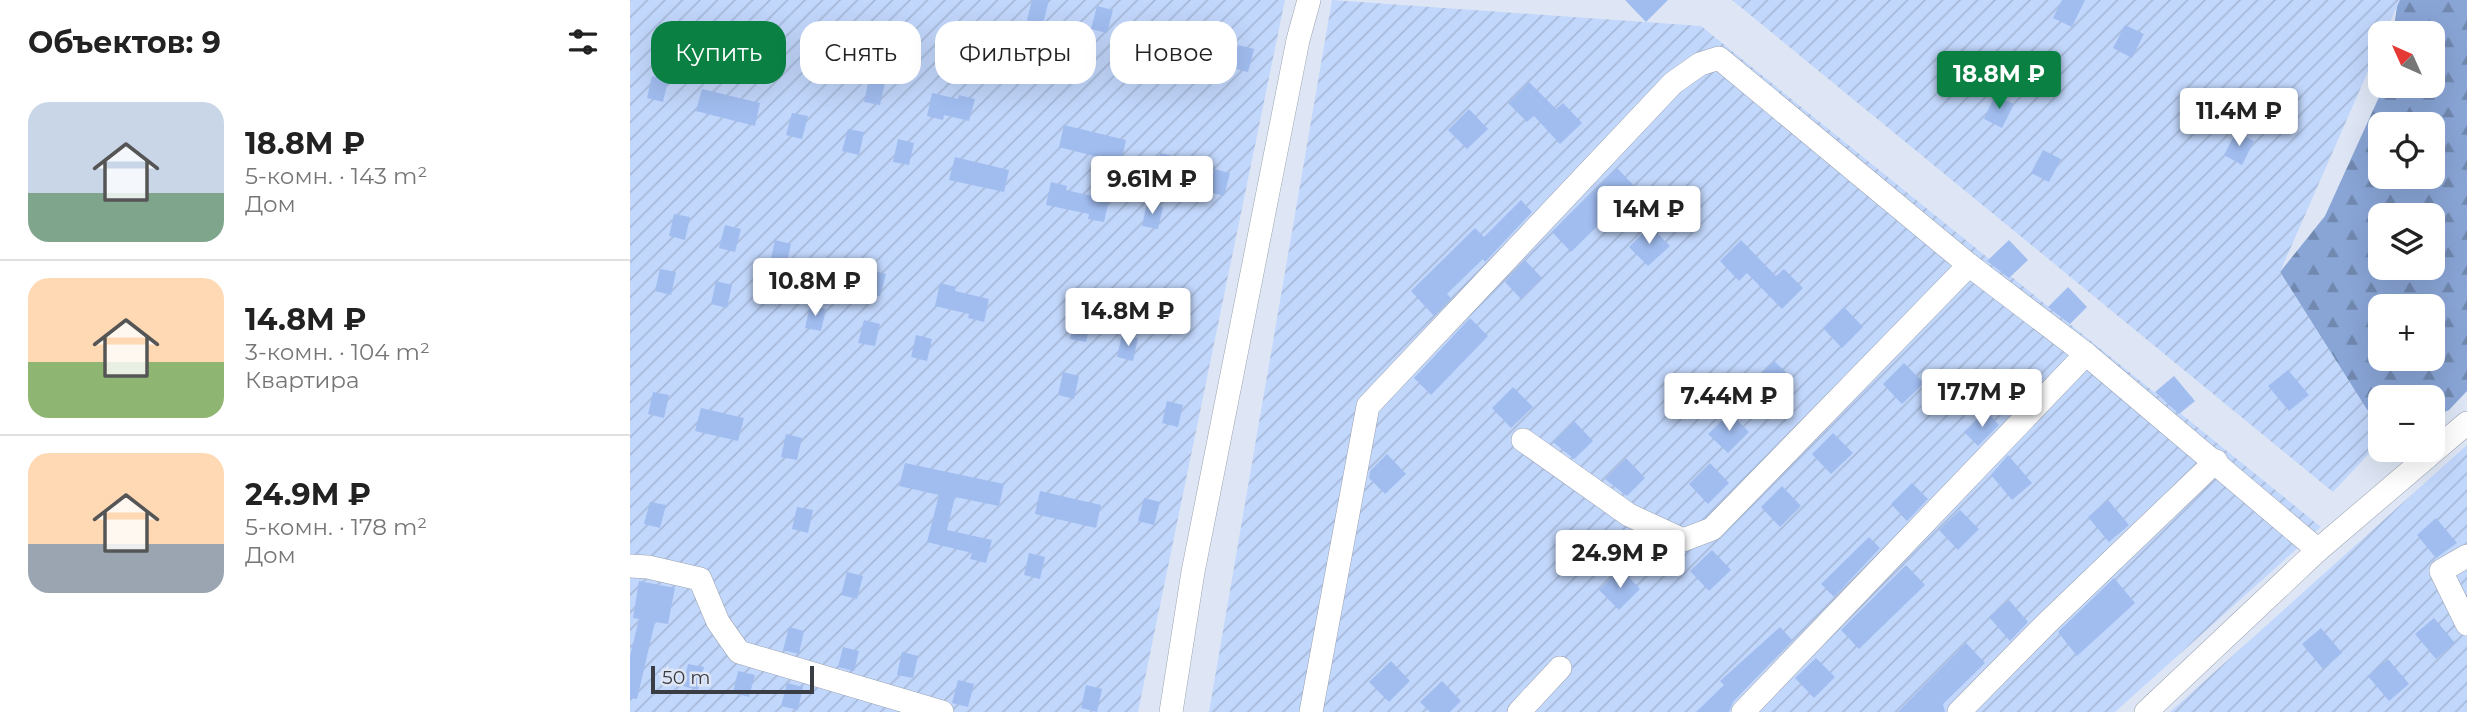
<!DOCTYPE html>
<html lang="ru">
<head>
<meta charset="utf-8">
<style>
	body { margin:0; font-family:Montserrat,sans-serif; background:#f6f6f6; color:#222; height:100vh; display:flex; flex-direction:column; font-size:26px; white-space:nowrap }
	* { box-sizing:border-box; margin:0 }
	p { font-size:23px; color:#767676 }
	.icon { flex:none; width:38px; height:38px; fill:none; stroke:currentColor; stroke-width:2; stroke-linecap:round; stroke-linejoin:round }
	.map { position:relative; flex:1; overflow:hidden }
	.panel { display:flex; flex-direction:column; background:#fff; width:630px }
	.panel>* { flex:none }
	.guide { position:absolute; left:21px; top:21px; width:665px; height:63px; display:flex; gap:14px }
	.needle { width:46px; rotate:315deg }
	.tools { position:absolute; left:1738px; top:21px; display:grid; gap:14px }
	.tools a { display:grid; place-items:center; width:77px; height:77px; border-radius:14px; background:#fff; box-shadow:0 7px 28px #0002; font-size:35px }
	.scale { position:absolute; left:21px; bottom:18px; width:163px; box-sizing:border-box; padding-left:7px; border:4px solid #3a3d43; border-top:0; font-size:19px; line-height:24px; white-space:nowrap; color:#3a3d43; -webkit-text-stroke:5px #dee6f5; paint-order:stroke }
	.price { position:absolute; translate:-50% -60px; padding:0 16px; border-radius:7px; background:#fff; color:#222; font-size:23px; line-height:46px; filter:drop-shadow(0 2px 4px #0008) }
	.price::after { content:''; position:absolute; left:50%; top:42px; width:21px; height:16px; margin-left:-10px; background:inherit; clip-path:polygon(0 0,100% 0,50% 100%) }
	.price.on { background:#0b8043; color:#fff }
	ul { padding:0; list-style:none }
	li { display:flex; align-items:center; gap:21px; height:175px; padding:0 28px }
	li+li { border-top:2px solid #e0e0e0 }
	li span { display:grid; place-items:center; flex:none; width:196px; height:140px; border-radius:21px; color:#555 }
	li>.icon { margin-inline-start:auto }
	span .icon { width:84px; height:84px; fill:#fffc; stroke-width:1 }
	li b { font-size:30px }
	h2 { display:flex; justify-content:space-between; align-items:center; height:84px; padding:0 28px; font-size:30px }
	.chip { padding:0 24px; border-radius:21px; background:#fff; box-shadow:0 7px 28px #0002; font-size:24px; line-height:63px }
	.chip.on { background:#0b8043; color:#fff }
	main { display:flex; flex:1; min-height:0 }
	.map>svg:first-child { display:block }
</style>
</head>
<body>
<main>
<section class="panel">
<h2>Объектов: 9<svg class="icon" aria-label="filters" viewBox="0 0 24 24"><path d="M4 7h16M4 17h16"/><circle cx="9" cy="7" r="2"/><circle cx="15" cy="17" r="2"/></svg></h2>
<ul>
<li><span style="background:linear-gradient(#c9d6e8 65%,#7fa58c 0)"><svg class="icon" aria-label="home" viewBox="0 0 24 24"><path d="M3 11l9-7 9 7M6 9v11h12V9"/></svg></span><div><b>18.8M ₽</b><p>5-комн. · 143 m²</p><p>Дом</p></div></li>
<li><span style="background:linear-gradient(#ffd9b3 60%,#8fb573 0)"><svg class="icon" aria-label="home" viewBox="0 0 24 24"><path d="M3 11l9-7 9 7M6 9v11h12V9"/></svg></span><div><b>14.8M ₽</b><p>3-комн. · 104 m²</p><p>Квартира</p></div></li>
<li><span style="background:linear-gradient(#ffd9b3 65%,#9aa5b1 0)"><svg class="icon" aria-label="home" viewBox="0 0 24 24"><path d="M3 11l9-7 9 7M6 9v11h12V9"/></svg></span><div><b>24.9M ₽</b><p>5-комн. · 178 m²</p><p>Дом</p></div></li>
</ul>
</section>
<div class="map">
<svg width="1837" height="712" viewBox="0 0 1837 712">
	<defs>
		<pattern id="forest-firs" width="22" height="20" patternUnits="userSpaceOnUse" patternTransform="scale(1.75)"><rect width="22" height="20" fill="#89a5d6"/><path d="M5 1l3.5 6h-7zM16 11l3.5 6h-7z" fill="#7188af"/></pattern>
		<pattern id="garden-furrows" width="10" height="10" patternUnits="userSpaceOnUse" patternTransform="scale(1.75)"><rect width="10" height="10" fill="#c2d7fc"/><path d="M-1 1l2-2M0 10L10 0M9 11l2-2" fill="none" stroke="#a7b9d9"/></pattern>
	</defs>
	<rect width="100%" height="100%" fill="#dee6f5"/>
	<path fill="url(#forest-firs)" fill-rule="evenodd" d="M1768,0H1837V391L1819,410L1803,417L1802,397H1750V431L1650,272L1695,216L1754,86H1802V33H1763ZM1750,124H1802V177H1750ZM1750,215H1802V268H1750ZM1750,306H1802V359H1750Z"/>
	<g fill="url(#garden-furrows)">
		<polygon points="0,0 655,0 508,712 0,712"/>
		<polygon points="702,0 1071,26 1691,527 1485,712 579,712"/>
		<polygon points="1102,0 1770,0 1755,33 1750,33 1750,44 1650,272 1750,430 1750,442 1703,492"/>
		<polygon points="1837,445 1837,712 1540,712"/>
	</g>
	<g fill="#a1bdf0">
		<polygon points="402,0 419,0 413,24 397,20"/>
		<polygon points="995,0 1038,0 1016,22"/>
		<polygon points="1432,0 1455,0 1442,27 1423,18"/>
		<polygon points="467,6 483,10 477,33 461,29"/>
		<polygon points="504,23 520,27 515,49 499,45"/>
		<polygon points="1495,25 1514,34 1502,58 1483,48"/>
		<polygon points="556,34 572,38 566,60 550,57"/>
		<polygon points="107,36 150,45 145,68 101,58"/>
		<polygon points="608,45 624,49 618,72 602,68"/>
		<polygon points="22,76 38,80 33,102 17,98"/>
		<polygon points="239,79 255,83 250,105 234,102"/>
		<polygon points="899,82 926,109 933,103 952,123 930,144 904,116 897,122 878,103"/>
		<polygon points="72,89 130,103 125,126 66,111"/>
		<polygon points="302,93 328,99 329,95 345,99 339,121 314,115 313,120 297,116"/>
		<polygon points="1365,95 1384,104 1372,128 1354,119"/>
		<polygon points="839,109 858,129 837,149 818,130"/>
		<polygon points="162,113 178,116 172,139 156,135"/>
		<polygon points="434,125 496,140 491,163 429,147"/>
		<polygon points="218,129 234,132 229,155 212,151"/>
		<polygon points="1606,132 1624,141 1612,165 1594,155"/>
		<polygon points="268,139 284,143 279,165 263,162"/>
		<polygon points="1413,150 1431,159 1419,182 1401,173"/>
		<polygon points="530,153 547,157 541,179 525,175"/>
		<polygon points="325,157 379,170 374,192 319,180"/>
		<polygon points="987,168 1006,188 941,252 922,232"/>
		<polygon points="584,169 600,173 594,196 579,192"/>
		<polygon points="421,182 437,186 436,190 479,200 474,222 458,219 459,214 416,205"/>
		<polygon points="891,200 902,212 855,262 853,259 821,290 817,294 821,298 804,316 781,291 845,228 854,237"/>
		<polygon points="517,203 533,207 528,229 512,226"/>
		<polygon points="44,214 60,217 55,240 39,236"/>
		<polygon points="95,225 111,229 105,252 89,248"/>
		<polygon points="1020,226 1040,246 1018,266 999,247"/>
		<polygon points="145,240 161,244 156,267 140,263"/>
		<polygon points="1111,240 1146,276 1154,269 1173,288 1152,309 1117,273 1109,281 1090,261"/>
		<polygon points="1379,240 1398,260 1379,278 1357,261"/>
		<polygon points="895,260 912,278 891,299 875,282"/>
		<polygon points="30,269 46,272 41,295 25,291"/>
		<polygon points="239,270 256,274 250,296 234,293"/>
		<polygon points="86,281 102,285 97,308 81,304"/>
		<polygon points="310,283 326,287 325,291 359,299 354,322 338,318 339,314 305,306"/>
		<polygon points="1438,287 1457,307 1440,324 1418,307"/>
		<polygon points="180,305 196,309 191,331 175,328"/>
		<polygon points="1214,307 1233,327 1212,348 1193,328"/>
		<polygon points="445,316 461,320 456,342 440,339"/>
		<polygon points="840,318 858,336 801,395 784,378"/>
		<polygon points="234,320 250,324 245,346 228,343"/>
		<polygon points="286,335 302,339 297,361 281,357"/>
		<polygon points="492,335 508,338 503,361 487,357"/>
		<polygon points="1144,361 1164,380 1142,401 1123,382"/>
		<polygon points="1274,363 1294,383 1272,404 1253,384"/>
		<polygon points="1658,370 1679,395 1659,411 1638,386"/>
		<polygon points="433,372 449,376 444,399 428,395"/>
		<polygon points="1544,376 1565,401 1549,414 1525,392"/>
		<polygon points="883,387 903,407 881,428 862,408"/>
		<polygon points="23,392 39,395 34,418 18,414"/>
		<polygon points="537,401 553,405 548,427 532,423"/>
		<polygon points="71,408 114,418 108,441 65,431"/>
		<polygon points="1356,411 1369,425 1348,446 1334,432"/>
		<polygon points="1100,413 1119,432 1098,453 1078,434"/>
		<polygon points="944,421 963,441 944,459 923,442"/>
		<polygon points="1203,433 1223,453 1201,474 1182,454"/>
		<polygon points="156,434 172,438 167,460 151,457"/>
		<polygon points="757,454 776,474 755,494 739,478 740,471"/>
		<polygon points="1378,455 1402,483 1382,500 1361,475"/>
		<polygon points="996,458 1015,478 997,496 975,479"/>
		<polygon points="275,463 374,484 369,506 325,497 317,530 362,540 356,563 340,559 342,553 297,542 309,495 269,486"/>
		<polygon points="1080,463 1099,483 1078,504 1059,484"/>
		<polygon points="1282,483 1298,499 1277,521 1261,504"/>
		<polygon points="1152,486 1171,506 1150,527 1131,507"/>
		<polygon points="410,491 471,505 466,528 405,514"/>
		<polygon points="514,498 530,502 524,525 508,521"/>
		<polygon points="1478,500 1499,525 1479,542 1458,517"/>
		<polygon points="20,502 36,505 30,528 14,524"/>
		<polygon points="167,507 183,510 178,533 162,529"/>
		<polygon points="1330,510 1349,529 1328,550 1309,530"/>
		<polygon points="1806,518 1827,543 1806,558 1787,535"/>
		<polygon points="1239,537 1250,548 1204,597 1191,584"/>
		<polygon points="1082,550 1101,570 1079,591 1060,571"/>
		<polygon points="399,553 415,557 410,579 394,575"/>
		<polygon points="1276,565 1295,585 1229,649 1211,630"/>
		<polygon points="991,569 1010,589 989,610 969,590"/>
		<polygon points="217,572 233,576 227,599 211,595"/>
		<polygon points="1484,578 1505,603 1447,656 1428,632"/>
		<polygon points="9,581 45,588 38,624 25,622 7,699 0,698 0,656 9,619 3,618"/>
		<polygon points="1379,600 1398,622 1380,641 1359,617"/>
		<polygon points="1804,618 1825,643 1806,659 1785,634"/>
		<polygon points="159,627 174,631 169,654 153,650"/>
		<polygon points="1150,627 1162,640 1103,702 1099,712 1066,712 1094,685 1090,681"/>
		<polygon points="1691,628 1712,653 1693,669 1672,644"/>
		<polygon points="1336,643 1355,663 1313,704 1315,712 1268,712"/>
		<polygon points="213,647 229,651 224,671 208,667"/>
		<polygon points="272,652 288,656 283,678 267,675"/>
		<polygon points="1186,658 1205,677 1184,698 1165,678"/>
		<polygon points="1758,659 1779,684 1759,701 1738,676"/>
		<polygon points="761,661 780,681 759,702 739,682"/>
		<polygon points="58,664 74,667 68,690 53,686"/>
		<polygon points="108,671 125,675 119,697 103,693"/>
		<polygon points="328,680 344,684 338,707 322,703"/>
		<polygon points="812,681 831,701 820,712 800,712 790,702"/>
		<polygon points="157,683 173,687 168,710 151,706"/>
		<polygon points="456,685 472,689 467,712 451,708"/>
	</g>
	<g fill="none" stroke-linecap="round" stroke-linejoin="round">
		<g stroke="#9aa2b0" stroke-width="24">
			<g id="minor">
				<polyline points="893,440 999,515 1053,540 1082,529 1339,265"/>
				<polyline points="1837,556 1811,571 1837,624"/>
				<polyline points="0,566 18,567 70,579 88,622 109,652 312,712"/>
				<polyline points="541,712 563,572 668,40 679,0"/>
				<polyline points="681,712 738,406 1043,83 1070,64 1089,58 1339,265 1456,354 1688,550"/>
				<polyline points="889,712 930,668"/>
				<polyline points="1113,712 1456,354"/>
				<polyline points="1329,712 1417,623 1586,461"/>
				<polyline points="1516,712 1688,550 1837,423"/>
			</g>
		</g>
		<use href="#minor" stroke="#fff" stroke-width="23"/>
	</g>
</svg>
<div class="tools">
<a><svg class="needle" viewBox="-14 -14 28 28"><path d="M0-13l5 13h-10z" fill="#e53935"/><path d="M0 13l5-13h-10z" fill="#767676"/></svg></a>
<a><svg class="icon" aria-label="locate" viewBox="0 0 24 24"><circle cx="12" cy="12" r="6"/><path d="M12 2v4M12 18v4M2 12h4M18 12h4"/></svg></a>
<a><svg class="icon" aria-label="layers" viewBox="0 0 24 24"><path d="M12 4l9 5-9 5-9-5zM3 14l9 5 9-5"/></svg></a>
<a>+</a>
<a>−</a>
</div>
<div class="scale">50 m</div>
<b class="price on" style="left:1369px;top:111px">18.8M ₽</b>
<b class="price" style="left:1609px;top:148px">11.4M ₽</b>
<b class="price" style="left:522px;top:216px">9.61M ₽</b>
<b class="price" style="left:1019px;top:246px">14M ₽</b>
<b class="price" style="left:185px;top:318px">10.8M ₽</b>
<b class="price" style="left:498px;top:348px">14.8M ₽</b>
<b class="price" style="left:1352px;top:429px">17.7M ₽</b>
<b class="price" style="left:1099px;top:433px">7.44M ₽</b>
<b class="price" style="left:990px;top:590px">24.9M ₽</b>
<div class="guide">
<a class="chip on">Купить</a>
<a class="chip">Снять</a>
<a class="chip">Фильтры</a>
<a class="chip">Новое</a>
</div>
</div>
</main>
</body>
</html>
